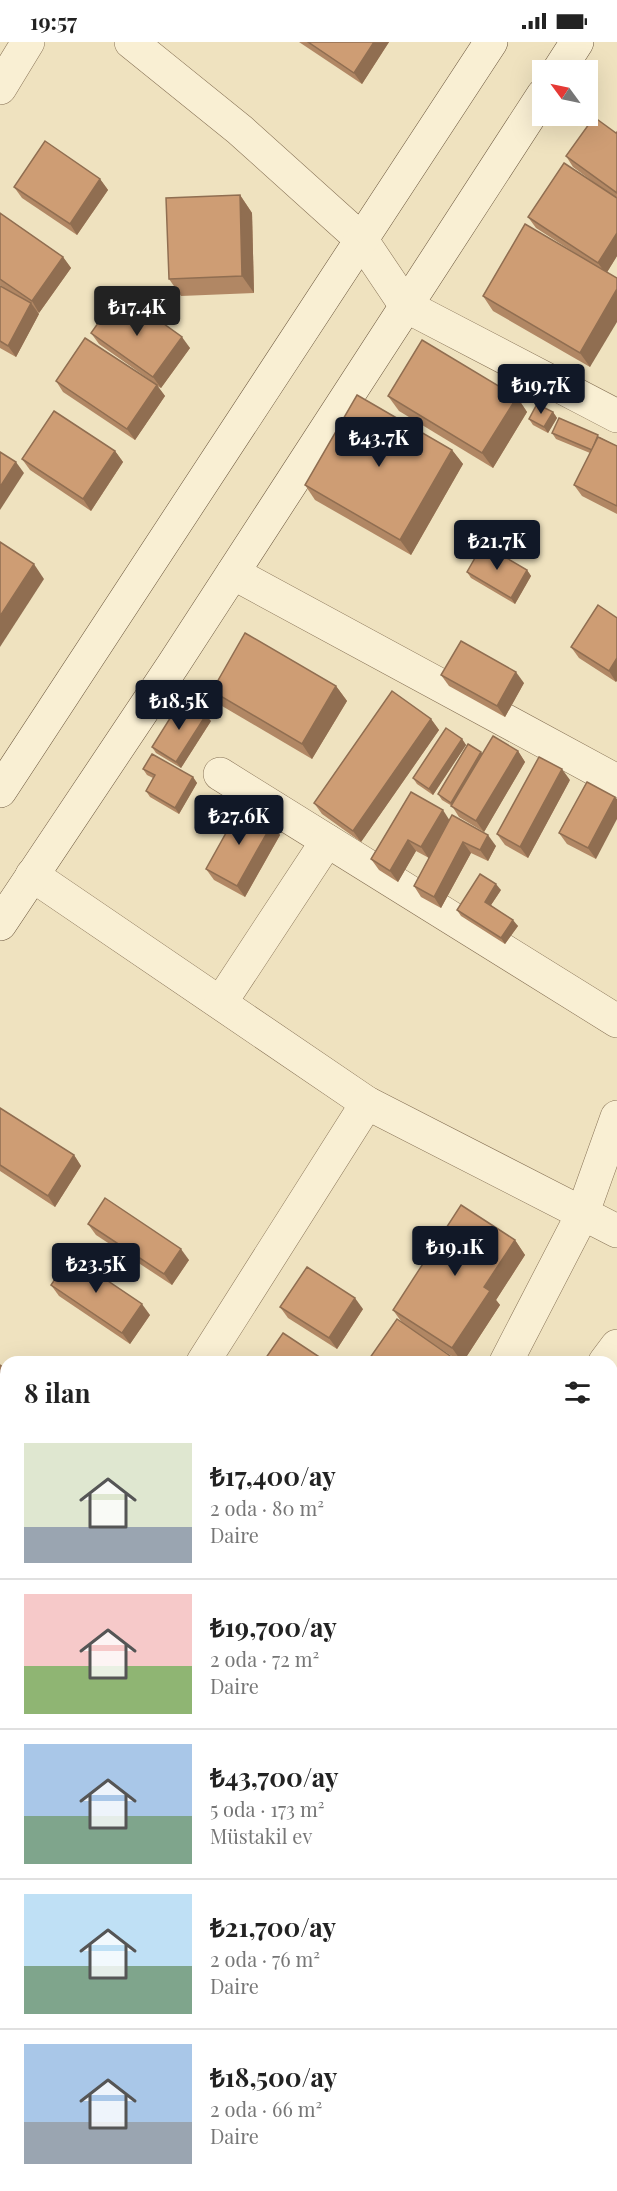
<!DOCTYPE html>
<html lang="tr">
<head>
<meta charset="utf-8">
<style>
	body { margin:0; font-family:"Playfair Display",serif; background:#f6f6f6; color:#222; height:100vh; display:flex; flex-direction:column; font-size:22px; white-space:nowrap }
	* { box-sizing:border-box; margin:0 }
	p { font-size:20px; color:#767676 }
	.icon { flex:none; width:33px; height:33px; fill:none; stroke:currentColor; stroke-width:2; stroke-linecap:round; stroke-linejoin:round }
	.map { position:relative; flex:1; overflow:hidden }
	.drawer { position:absolute; left:0px; top:1314px; width:618px; height:836px; display:flex; flex-direction:column; background:#fff; border-radius:18px 18px 0 0; box-shadow:0 6px 24px #0002 }
	.drawer>* { flex:none }
	.needle { width:39px; rotate:303deg }
	.buttons { position:absolute; left:532px; top:18px; display:grid; gap:12px }
	.buttons a { display:grid; place-items:center; width:66px; height:66px; border-radius:0px; background:#fff; box-shadow:0 6px 24px #0002; font-size:30px }
	.price { position:absolute; translate:-50% -51px; padding:0 14px; border-radius:6px; background:#111827; color:#fff; font-size:20px; line-height:39px; filter:drop-shadow(0 2px 3px #0008) }
	.price::after { content:''; position:absolute; left:50%; top:36px; width:18px; height:14px; margin-left:-9px; background:inherit; clip-path:polygon(0 0,100% 0,50% 100%) }
	.price.current { background:#222; color:#fff }
	ul { padding:0; list-style:none }
	li { display:flex; align-items:center; gap:18px; height:150px; padding:0 24px }
	li+li { border-top:2px solid #e0e0e0 }
	li span { display:grid; place-items:center; flex:none; width:168px; height:120px; border-radius:0px; color:#555 }
	li>.icon { margin-inline-start:auto }
	span .icon { width:72px; height:72px; fill:#fffc; stroke-width:1 }
	li b { font-size:26px }
	h2 { display:flex; justify-content:space-between; align-items:center; height:72px; padding:0 24px; font-size:26px }
	.status { display:flex; justify-content:space-between; align-items:center; height:42px; padding:0 30px; background:#fff; direction:ltr }
	.status svg { height:16px; fill:currentColor }
	.map>svg:first-child { display:block }
</style>
</head>
<body>
<div class="status"><b>19:57</b><svg viewBox="0 0 49 12"><path d="M0 12V9h3v3zM5 12V6h3v6zM10 12V3h3v9zM15 12V0h3v12zM26 1h20v11H26zM47 4h2v5h-2z"/></svg></div>
<div class="map">
<svg width="617" height="2149" viewBox="0 0 617 2149">
	<rect width="100%" height="100%" fill="#efe2bf"/>
	<g fill="none" stroke-linecap="round" stroke-linejoin="round">
		<g stroke="#887357" stroke-width="34">
			<g id="street">
				<polyline points="131,0 240,88 361,197 406,264 617,374"/>
				<polyline points="0,46 28,0"/>
				<polyline points="233,531 617,739"/>
				<polyline points="220,732 617,979"/>
				<polyline points="32,833 367,1061 617,1189"/>
				<polyline points="221,960 327,799"/>
				<polyline points="203,1320 367,1061"/>
				<polyline points="506,1320 582,1173 617,1075"/>
				<polyline points="605,1320 617,1304"/>
				<polyline points="0,1641 6,1632"/>
				<polyline points="612,2046 617,2040"/>
				<polyline points="0,2120 6,2112"/>
				<polyline points="524,2149 529,2144"/>
			</g>
		</g>
		<g stroke="#69543b" stroke-width="34">
			<g id="secondary">
				<polyline points="559,28 577,0"/>
				<polyline points="0,749 491,0"/>
				<polyline points="0,882 173,623 543,53"/>
				<polyline points="0,1920 6,1924"/>
				<polyline points="283,2144 290,2149"/>
			</g>
		</g>
		<use href="#street" stroke="#f9efd3" stroke-width="33"/>
		<use href="#secondary" stroke="#f9efd3" stroke-width="33"/>
	</g>
	<g fill="#b18764">
		<polygon points="299,0 389,0 362,42"/>
		<polygon points="617,90 617,214 607,230 590,325 493,269 483,254 578,213 536,186 528,175 611,153 573,125 566,114"/>
		<polygon points="100,137 108,148 77,193 22,156 14,145"/>
		<polygon points="240,153 252,171 254,251 181,254 169,237"/>
		<polygon points="0,171 63,215 71,226 39,271 37,269 39,272 16,315 0,306 0,244 7,248 0,243"/>
		<polygon points="134,271 190,306 161,346 157,344 165,354 135,398 63,350 56,339 150,338 99,302 91,291"/>
		<polygon points="388,354 517,355 527,370 493,426 399,369"/>
		<polygon points="553,370 557,376 548,391 533,383 529,377"/>
		<polygon points="552,391 600,395 617,404 617,472 582,454 574,443 590,411 556,397"/>
		<polygon points="452,408 463,422 411,513 315,458 305,443"/>
		<polygon points="115,409 123,420 91,469 30,428 22,417"/>
		<polygon points="527,528 531,534 515,562 471,536 467,530"/>
		<polygon points="617,576 616,640 579,616 571,605"/>
		<polygon points="441,633 524,641 505,675 449,644"/>
		<polygon points="336,644 347,659 312,717 222,664 212,649"/>
		<polygon points="431,677 439,688 361,800 322,772 314,761"/>
		<polygon points="211,679 181,726 156,711 152,705"/>
		<polygon points="462,697 466,703 433,753 417,742 413,736"/>
		<polygon points="518,709 525,720 484,790 459,775 452,764 442,758 438,752 483,712"/>
		<polygon points="143,727 193,735 197,741 179,772 150,755 146,749 153,736 147,733"/>
		<polygon points="570,738 528,816 505,803 497,792"/>
		<polygon points="587,740 596,817 567,802 559,791"/>
		<polygon points="449,778 496,804 488,819 471,811 441,866 421,855 414,844 429,816 416,809 398,840 379,828 371,817"/>
		<polygon points="272,782 280,793 245,855 214,838 206,827"/>
		<polygon points="501,848 491,863 518,884 505,902 461,874 457,868"/>
		<polygon points="0,1066 74,1113 81,1124 55,1165 0,1129"/>
		<polygon points="88,1182 189,1218 172,1243 96,1193"/>
		<polygon points="515,1198 525,1213 496,1258 500,1263 463,1320 461,1320 416,1291 456,1318 458,1320 367,1320 403,1282 393,1268"/>
		<polygon points="51,1243 150,1273 130,1302 59,1254"/>
		<polygon points="280,1265 363,1267 337,1307 288,1276"/>
		<polygon points="0,1323 6,1327 6,1395 0,1391"/>
		<polygon points="617,1354 617,1377 612,1370 612,1361"/>
		<polygon points="612,1376 617,1380 617,1450 612,1446"/>
		<polygon points="0,1487 6,1490 6,1531 0,1527"/>
		<polygon points="0,1721 6,1725 6,1850 0,1846"/>
		<polygon points="612,1854 617,1858 617,1924 612,1920"/>
		<polygon points="0,1936 6,1942 6,2015 0,2009"/>
		<polygon points="104,2144 162,2144 158,2149 110,2149"/>
		<polygon points="414,2144 462,2144 458,2149 422,2149"/>
	</g>
	<g fill="#906e51">
		<polygon points="374,0 389,0 362,42 354,31"/>
		<polygon points="100,137 108,148 77,193 70,182"/>
		<polygon points="240,153 252,171 254,251 242,234"/>
		<polygon points="617,191 617,214 606,232 598,221"/>
		<polygon points="63,215 71,226 39,271 32,259"/>
		<polygon points="617,247 617,280 590,325 580,311"/>
		<polygon points="31,261 39,272 16,315 8,304"/>
		<polygon points="182,295 190,306 161,346 153,335"/>
		<polygon points="157,343 165,354 135,398 127,387"/>
		<polygon points="517,355 527,370 493,426 482,411"/>
		<polygon points="553,370 557,376 548,391 544,385"/>
		<polygon points="452,408 463,422 411,513 400,498"/>
		<polygon points="115,409 123,420 91,469 83,457"/>
		<polygon points="16,420 24,431 0,468 0,445"/>
		<polygon points="34,522 44,537 0,605 0,574"/>
		<polygon points="527,528 531,534 515,562 511,556"/>
		<polygon points="617,616 617,639 616,640 609,629"/>
		<polygon points="516,630 524,641 505,675 497,664"/>
		<polygon points="336,644 347,659 312,717 302,702"/>
		<polygon points="206,673 211,679 181,726 176,720"/>
		<polygon points="431,677 439,688 361,800 353,789"/>
		<polygon points="462,697 466,703 433,753 429,747"/>
		<polygon points="518,709 525,720 484,790 476,779"/>
		<polygon points="481,710 486,716 456,767 451,761"/>
		<polygon points="562,727 570,738 528,816 520,805"/>
		<polygon points="193,735 197,741 179,772 175,766"/>
		<polygon points="615,755 617,757 617,777 596,817 588,806"/>
		<polygon points="443,768 450,779 429,817 421,805"/>
		<polygon points="272,782 280,793 245,855 237,844"/>
		<polygon points="488,793 496,804 488,819 480,808"/>
		<polygon points="408,798 416,809 398,840 390,829"/>
		<polygon points="463,800 471,811 441,866 434,855"/>
		<polygon points="496,842 501,848 489,866 485,860"/>
		<polygon points="513,878 518,884 505,902 501,896"/>
		<polygon points="74,1113 81,1124 55,1165 48,1154"/>
		<polygon points="515,1198 525,1213 496,1258 500,1263 463,1320 462,1320 452,1306 484,1245"/>
		<polygon points="181,1207 189,1218 172,1243 164,1232"/>
		<polygon points="355,1256 363,1267 337,1307 329,1296"/>
		<polygon points="142,1262 150,1273 130,1302 122,1291"/>
		<polygon points="6,1511 6,1529 0,1521"/>
		<polygon points="612,1588 617,1594 617,1611 612,1618"/>
		<polygon points="617,1929 617,1951 612,1958 612,1936"/>
		<polygon points="3,1939 6,1942 0,1954 0,1943"/>
		<polygon points="145,2144 162,2144 158,2149 140,2149"/>
		<polygon points="446,2144 462,2144 458,2149 442,2149"/>
	</g>
	<g fill="#ce9d74" stroke="#906e51" stroke-width="1.5">
		<polygon points="308,0 374,0 354,31"/>
		<polygon points="594,75 616,91 617,90 617,151 566,114"/>
		<polygon points="45,99 100,137 70,182 14,145"/>
		<polygon points="564,121 617,156 617,191 598,221 528,175"/>
		<polygon points="240,153 242,234 169,237 166,156"/>
		<polygon points="0,171 63,215 32,259 0,237"/>
		<polygon points="525,182 617,236 617,247 580,311 483,254"/>
		<polygon points="0,244 31,261 8,304 0,299"/>
		<polygon points="115,257 134,271 139,264 182,295 153,335 91,291"/>
		<polygon points="85,296 157,343 127,387 56,339"/>
		<polygon points="422,298 517,355 482,411 388,354"/>
		<polygon points="357,353 452,408 400,498 305,443"/>
		<polygon points="537,362 553,370 544,385 529,377"/>
		<polygon points="54,369 115,409 83,457 22,417"/>
		<polygon points="559,376 598,393 592,408 552,391"/>
		<polygon points="598,395 617,404 617,464 574,443"/>
		<polygon points="0,410 16,420 0,445"/>
		<polygon points="0,500 34,522 0,574"/>
		<polygon points="483,502 527,528 511,556 467,530"/>
		<polygon points="598,563 617,576 617,616 609,629 571,605"/>
		<polygon points="245,591 336,644 302,702 212,649"/>
		<polygon points="461,599 516,630 497,664 441,633"/>
		<polygon points="392,649 431,677 353,789 314,761"/>
		<polygon points="182,657 206,673 176,720 152,705"/>
		<polygon points="446,686 462,697 429,747 413,736"/>
		<polygon points="493,694 518,709 476,779 451,764"/>
		<polygon points="468,702 481,710 451,761 438,752"/>
		<polygon points="152,712 193,735 175,766 146,749 155,733 143,727"/>
		<polygon points="539,715 562,727 520,805 497,792"/>
		<polygon points="587,740 615,755 588,806 559,791"/>
		<polygon points="411,750 443,768 421,805 408,798 390,829 371,817"/>
		<polygon points="241,764 272,782 237,844 206,827"/>
		<polygon points="452,773 488,793 480,808 463,800 434,855 414,844"/>
		<polygon points="480,832 496,842 485,860 513,878 501,896 457,868"/>
		<polygon points="0,1066 74,1113 48,1154 0,1123"/>
		<polygon points="105,1156 181,1207 164,1232 88,1182"/>
		<polygon points="461,1163 515,1198 484,1245 490,1249 452,1306 393,1268"/>
		<polygon points="71,1214 142,1262 122,1291 51,1243"/>
		<polygon points="307,1225 355,1256 329,1296 280,1265"/>
		<polygon points="397,1277 456,1318 454,1320 367,1320"/>
		<polygon points="283,1291 327,1320 263,1320"/>
		<polygon points="0,1323 6,1327 6,1389 0,1385"/>
		<polygon points="617,1354 617,1372 612,1368 612,1361"/>
		<polygon points="612,1376 617,1380 617,1445 612,1441"/>
		<polygon points="0,1487 6,1490 6,1511 0,1520"/>
		<polygon points="0,1721 6,1725 6,1842 0,1838"/>
		<polygon points="612,1854 617,1858 617,1919 612,1915"/>
		<polygon points="612,1924 617,1928 612,1936"/>
		<polygon points="5,1942 6,1943 6,2012 0,2006 0,1947"/>
		<polygon points="109,2144 145,2144 140,2149 115,2149"/>
		<polygon points="422,2144 446,2144 442,2149 429,2149"/>
	</g>
</svg>
<div class="buttons">
<a><svg class="needle" viewBox="-14 -14 28 28"><path d="M0-13l5 13h-10z" fill="#e53935"/><path d="M0 13l5-13h-10z" fill="#767676"/></svg></a>
</div>
<b class="price current" style="left:137px;top:295px">₺17.4K</b>
<b class="price" style="left:541px;top:373px">₺19.7K</b>
<b class="price" style="left:379px;top:426px">₺43.7K</b>
<b class="price" style="left:497px;top:529px">₺21.7K</b>
<b class="price" style="left:179px;top:689px">₺18.5K</b>
<b class="price" style="left:239px;top:804px">₺27.6K</b>
<b class="price" style="left:455px;top:1235px">₺19.1K</b>
<b class="price" style="left:96px;top:1252px">₺23.5K</b>
<section class="drawer">
<h2>8 ilan<svg class="icon" aria-label="filters" viewBox="0 0 24 24"><path d="M4 7h16M4 17h16"/><circle cx="9" cy="7" r="2"/><circle cx="15" cy="17" r="2"/></svg></h2>
<ul>
<li><span style="background:linear-gradient(#dfe7d0 70%,#9aa5b1 0)"><svg class="icon" aria-label="home" viewBox="0 0 24 24"><path d="M3 11l9-7 9 7M6 9v11h12V9"/></svg></span><div><b>₺17,400/ay</b><p>2 oda · 80 m²</p><p>Daire</p></div></li>
<li><span style="background:linear-gradient(#f6c9c9 60%,#8fb573 0)"><svg class="icon" aria-label="home" viewBox="0 0 24 24"><path d="M3 11l9-7 9 7M6 9v11h12V9"/></svg></span><div><b>₺19,700/ay</b><p>2 oda · 72 m²</p><p>Daire</p></div></li>
<li><span style="background:linear-gradient(#a9c7e8 60%,#7fa58c 0)"><svg class="icon" aria-label="home" viewBox="0 0 24 24"><path d="M3 11l9-7 9 7M6 9v11h12V9"/></svg></span><div><b>₺43,700/ay</b><p>5 oda · 173 m²</p><p>Müstakil ev</p></div></li>
<li><span style="background:linear-gradient(#bfe0f5 60%,#7fa58c 0)"><svg class="icon" aria-label="home" viewBox="0 0 24 24"><path d="M3 11l9-7 9 7M6 9v11h12V9"/></svg></span><div><b>₺21,700/ay</b><p>2 oda · 76 m²</p><p>Daire</p></div></li>
<li><span style="background:linear-gradient(#a9c7e8 65%,#9aa5b1 0)"><svg class="icon" aria-label="home" viewBox="0 0 24 24"><path d="M3 11l9-7 9 7M6 9v11h12V9"/></svg></span><div><b>₺18,500/ay</b><p>2 oda · 66 m²</p><p>Daire</p></div></li>
</ul>
</section>
</div>
</body>
</html>
